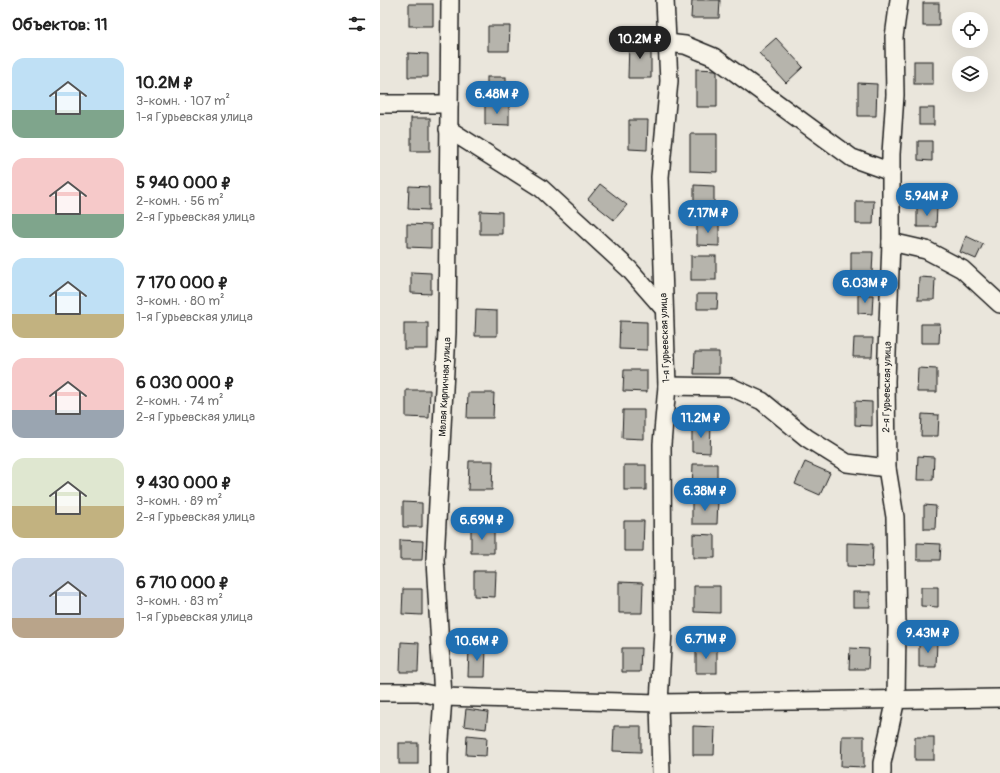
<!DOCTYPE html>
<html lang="ru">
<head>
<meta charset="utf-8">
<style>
	body { margin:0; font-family:Pangolin,sans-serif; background:#f2f2f2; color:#222; height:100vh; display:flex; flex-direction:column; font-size:15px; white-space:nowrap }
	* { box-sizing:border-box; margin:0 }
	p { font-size:13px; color:#767676 }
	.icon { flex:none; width:22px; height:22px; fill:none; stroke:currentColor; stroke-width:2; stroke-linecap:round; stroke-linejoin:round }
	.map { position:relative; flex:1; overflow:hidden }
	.panel { display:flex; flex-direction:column; background:#fff; width:380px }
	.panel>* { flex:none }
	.controls { position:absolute; left:572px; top:12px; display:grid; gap:8px }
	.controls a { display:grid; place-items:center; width:36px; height:36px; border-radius:50%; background:#fff; box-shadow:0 4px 16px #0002; font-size:20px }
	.price { position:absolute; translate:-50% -34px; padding:0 9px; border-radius:14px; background:#1f6fb2; color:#fff; font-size:13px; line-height:26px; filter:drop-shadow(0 1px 2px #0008) }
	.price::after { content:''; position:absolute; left:50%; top:24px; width:12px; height:9px; margin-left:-6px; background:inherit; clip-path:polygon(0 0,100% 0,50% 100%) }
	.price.on { background:#222; color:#fff }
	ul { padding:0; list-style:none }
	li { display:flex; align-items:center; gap:12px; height:100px; padding:0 12px }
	li span { display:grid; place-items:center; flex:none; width:112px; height:80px; border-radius:12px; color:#555 }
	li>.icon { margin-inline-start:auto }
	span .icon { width:48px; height:48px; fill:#fffc; stroke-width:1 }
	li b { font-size:17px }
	h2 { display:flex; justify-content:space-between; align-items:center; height:48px; padding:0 12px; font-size:17px }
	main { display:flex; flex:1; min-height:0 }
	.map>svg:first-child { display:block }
</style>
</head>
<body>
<main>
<section class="panel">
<h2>Объектов: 11<svg class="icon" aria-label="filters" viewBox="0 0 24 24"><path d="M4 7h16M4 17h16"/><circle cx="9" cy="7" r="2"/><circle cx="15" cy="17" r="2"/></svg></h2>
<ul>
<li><span style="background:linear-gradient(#bfe0f5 65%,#7fa58c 0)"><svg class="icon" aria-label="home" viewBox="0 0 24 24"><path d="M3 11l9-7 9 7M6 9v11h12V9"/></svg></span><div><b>10.2M ₽</b><p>3-комн. · 107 m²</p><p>1-я Гурьевская улица</p></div></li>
<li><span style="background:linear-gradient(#f6c9c9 70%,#7fa58c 0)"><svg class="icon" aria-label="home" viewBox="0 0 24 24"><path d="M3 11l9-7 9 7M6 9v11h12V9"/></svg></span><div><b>5 940 000 ₽</b><p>2-комн. · 56 m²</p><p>2-я Гурьевская улица</p></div></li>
<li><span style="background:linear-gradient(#bfe0f5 70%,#c2b280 0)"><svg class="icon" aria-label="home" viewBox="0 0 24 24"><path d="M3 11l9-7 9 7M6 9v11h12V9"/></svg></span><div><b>7 170 000 ₽</b><p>3-комн. · 80 m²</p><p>1-я Гурьевская улица</p></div></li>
<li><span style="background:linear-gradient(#f6c9c9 65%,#9aa5b1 0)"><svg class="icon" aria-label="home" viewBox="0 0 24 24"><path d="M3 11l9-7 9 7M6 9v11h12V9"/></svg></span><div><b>6 030 000 ₽</b><p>2-комн. · 74 m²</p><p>2-я Гурьевская улица</p></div></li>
<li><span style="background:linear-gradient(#dfe7d0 60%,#c2b280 0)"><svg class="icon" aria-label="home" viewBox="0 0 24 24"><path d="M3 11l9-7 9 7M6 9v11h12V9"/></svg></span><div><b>9 430 000 ₽</b><p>3-комн. · 89 m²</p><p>2-я Гурьевская улица</p></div></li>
<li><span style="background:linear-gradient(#c9d6e8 75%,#b9a48a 0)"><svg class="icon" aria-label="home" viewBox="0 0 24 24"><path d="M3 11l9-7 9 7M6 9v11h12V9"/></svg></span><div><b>6 710 000 ₽</b><p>3-комн. · 83 m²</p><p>1-я Гурьевская улица</p></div></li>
</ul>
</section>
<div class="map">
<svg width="620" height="773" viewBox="0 0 620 773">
	<rect width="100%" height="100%" fill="#eae6dc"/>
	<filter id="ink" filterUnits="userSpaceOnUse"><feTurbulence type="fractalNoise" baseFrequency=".025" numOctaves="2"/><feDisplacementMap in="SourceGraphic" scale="8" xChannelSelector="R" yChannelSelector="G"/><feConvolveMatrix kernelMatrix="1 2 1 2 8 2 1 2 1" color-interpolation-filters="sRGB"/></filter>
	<g filter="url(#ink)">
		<g fill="#b6b4ac" stroke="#1c1c1c">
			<polygon points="312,0 340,0 339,18 311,18"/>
			<rect x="543" y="3" width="16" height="23"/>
			<rect x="29" y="4" width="24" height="22"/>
			<polygon points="108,26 130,26 129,51 108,51"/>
			<polygon points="396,38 423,67 406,83 379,53"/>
			<polygon points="249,41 271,41 271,78 248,78"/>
			<polygon points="28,53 48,54 48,77 28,77"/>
			<rect x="534" y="61" width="19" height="23"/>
			<polygon points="316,69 337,70 337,107 316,107"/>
			<rect x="107" y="77" width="19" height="20"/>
			<polygon points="478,83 497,84 496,116 478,116"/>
			<polygon points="105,105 129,105 129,125 105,124"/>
			<rect x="539" y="108" width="15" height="17"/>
			<rect x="31" y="118" width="19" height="33"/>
			<polygon points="249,120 268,120 267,150 249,149"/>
			<polygon points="310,134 337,134 337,172 310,171"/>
			<polygon points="538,141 552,141 552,161 538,160"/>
			<polygon points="220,184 247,205 234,220 208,199"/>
			<polygon points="314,185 334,186 334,207 314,207"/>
			<polygon points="29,186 49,187 49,210 28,209"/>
			<polygon points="476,201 494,201 493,224 476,224"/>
			<polygon points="537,207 557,207 556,227 537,227"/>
			<polygon points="100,211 122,212 122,234 100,234"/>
			<polygon points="317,221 339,222 339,246 317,245"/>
			<polygon points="27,224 51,225 51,248 27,247"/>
			<polygon points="586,236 603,244 596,259 580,252"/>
			<polygon points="471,252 493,252 492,273 471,273"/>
			<rect x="311" y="256" width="25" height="24"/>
			<polygon points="31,272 51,273 51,294 31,293"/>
			<polygon points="539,277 555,278 554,300 538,300"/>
			<polygon points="317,294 338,294 337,309 317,309"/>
			<polygon points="478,295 493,295 492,314 478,313"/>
			<polygon points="96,310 117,311 117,336 95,336"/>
			<polygon points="240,321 267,322 267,350 239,349"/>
			<rect x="24" y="323" width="24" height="26"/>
			<polygon points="541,324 560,324 559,343 541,343"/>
			<polygon points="474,338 493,338 492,357 473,357"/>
			<polygon points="315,352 339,352 339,374 314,374"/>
			<polygon points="538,368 557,369 557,392 537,392"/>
			<polygon points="244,370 267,370 267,392 243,391"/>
			<polygon points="26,390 50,390 49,418 26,417"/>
			<polygon points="88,393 114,393 113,418 87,418"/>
			<polygon points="475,401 492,402 492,426 475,425"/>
			<polygon points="243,410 264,410 264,439 242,438"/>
			<polygon points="542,414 559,415 558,436 541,436"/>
			<polygon points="312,426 331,426 330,453 312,452"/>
			<polygon points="538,456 554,457 553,480 537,480"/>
			<polygon points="89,461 113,461 112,490 88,490"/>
			<polygon points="425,462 450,473 440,495 415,484"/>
			<polygon points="313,464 337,464 337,492 312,491"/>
			<rect x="244" y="465" width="22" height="25"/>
			<polygon points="312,500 338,500 337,524 312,524"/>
			<polygon points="23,502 42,503 42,527 23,527"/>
			<polygon points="544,505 556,506 555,529 544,529"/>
			<polygon points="244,521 264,521 263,551 244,551"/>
			<polygon points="91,529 114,530 114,553 91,553"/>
			<polygon points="313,534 335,535 335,558 313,558"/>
			<polygon points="20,540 43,541 42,560 20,560"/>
			<polygon points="467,543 493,544 492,567 467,566"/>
			<polygon points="537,543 561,544 560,560 537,560"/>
			<polygon points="94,571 116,571 115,597 94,596"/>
			<polygon points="239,582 263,583 262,613 239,613"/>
			<polygon points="314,586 340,586 340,613 314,612"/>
			<polygon points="541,587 558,587 558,607 541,606"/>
			<polygon points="23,589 42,589 42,615 22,614"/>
			<rect x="473" y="592" width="17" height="15"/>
			<polygon points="539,641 557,641 556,667 539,667"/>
			<polygon points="21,642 39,643 38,672 20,672"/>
			<rect x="316" y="646" width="21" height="27"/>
			<polygon points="89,648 106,648 105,677 88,677"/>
			<polygon points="242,648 261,648 260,672 242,672"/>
			<polygon points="470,648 489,649 488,669 469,669"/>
			<polygon points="86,709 108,712 106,729 84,726"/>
			<polygon points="234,726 261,726 261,752 233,751"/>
			<polygon points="313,726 335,727 334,755 313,755"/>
			<polygon points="87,735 107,737 106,756 86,755"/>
			<polygon points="462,736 484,736 484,767 461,766"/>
			<rect x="535" y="737" width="19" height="23"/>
			<rect x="19" y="743" width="19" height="21"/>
		</g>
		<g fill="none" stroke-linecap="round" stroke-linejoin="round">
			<g stroke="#1c1c1c" stroke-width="20">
				<g id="minor">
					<polyline points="287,43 305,45 334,57 472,158 511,172"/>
					<polyline points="0,104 69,104"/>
					<polyline points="68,129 161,188 249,269 284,309"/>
					<polyline points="511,242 546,250 582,269 620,304"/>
					<polyline points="287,386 351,387 382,401 427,438 467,463 507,468"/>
					<polyline points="0,692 39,692 63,697 279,703 620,698"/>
					<polyline points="59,773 59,754 63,697 55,560 67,332 70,0"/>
					<polyline points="281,773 279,703 283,630 282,444 287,386 280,177 289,81 285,0"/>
					<polyline points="502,773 502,763 516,699 517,628 515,517 507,468 506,381 511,242 511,154 515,95 514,37 519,0"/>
				</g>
			</g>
			<use href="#minor" stroke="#f7f3e8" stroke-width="17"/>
		</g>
	</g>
	<g text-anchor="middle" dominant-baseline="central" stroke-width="3.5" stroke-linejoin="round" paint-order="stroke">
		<g font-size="10" fill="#1c1c1c" stroke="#f7f3e8">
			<text transform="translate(285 338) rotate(-92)">1-я Гурьевская улица</text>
			<text transform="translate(65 387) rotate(-87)">Малая Кирпичная улица</text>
			<text transform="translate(507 387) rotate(-89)">2-я Гурьевская улица</text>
		</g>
	</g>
</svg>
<div class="controls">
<a><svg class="icon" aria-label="locate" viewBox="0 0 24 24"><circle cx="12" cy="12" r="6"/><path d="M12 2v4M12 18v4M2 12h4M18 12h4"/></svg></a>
<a><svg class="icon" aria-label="layers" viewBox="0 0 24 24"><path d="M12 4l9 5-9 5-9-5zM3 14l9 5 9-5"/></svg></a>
</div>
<b class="price on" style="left:260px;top:60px">10.2M ₽</b>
<b class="price" style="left:117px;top:115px">6.48M ₽</b>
<b class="price" style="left:547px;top:217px">5.94M ₽</b>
<b class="price" style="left:328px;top:234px">7.17M ₽</b>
<b class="price" style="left:485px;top:304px">6.03M ₽</b>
<b class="price" style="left:321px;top:439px">11.2M ₽</b>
<b class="price" style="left:325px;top:512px">6.38M ₽</b>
<b class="price" style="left:102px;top:541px">6.69M ₽</b>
<b class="price" style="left:548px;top:654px">9.43M ₽</b>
<b class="price" style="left:326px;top:660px">6.71M ₽</b>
<b class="price" style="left:97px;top:662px">10.6M ₽</b>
</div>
</main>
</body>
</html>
